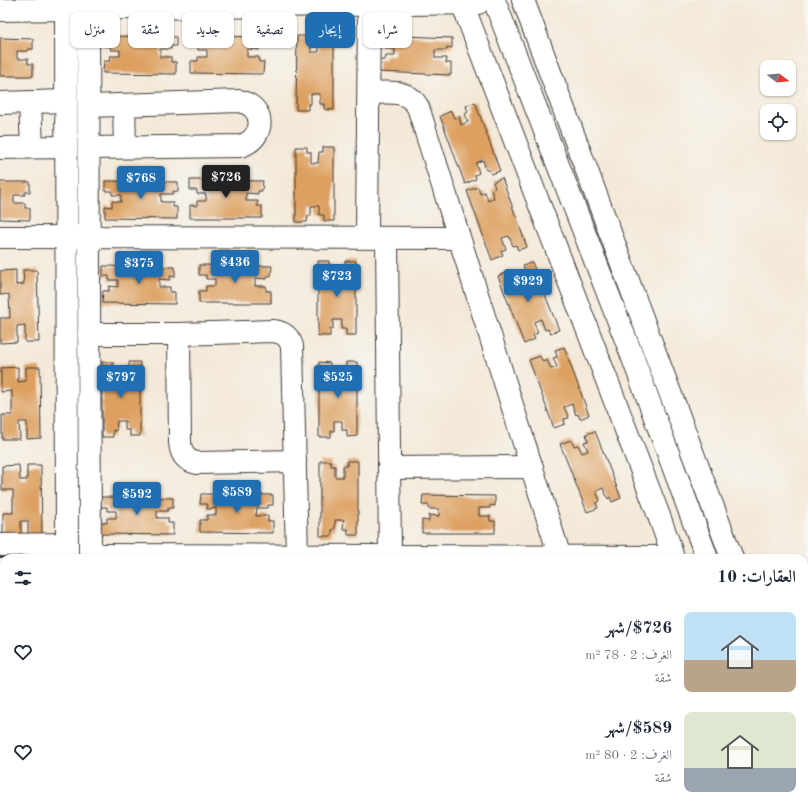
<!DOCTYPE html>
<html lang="ar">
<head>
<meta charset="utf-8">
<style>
	body { margin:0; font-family:"Old Standard TT",Amiri,serif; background:#f6f6f7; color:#1f2937; direction:rtl; height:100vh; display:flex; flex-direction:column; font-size:15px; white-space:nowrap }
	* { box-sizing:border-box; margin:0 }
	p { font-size:13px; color:#747a83 }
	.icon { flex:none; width:22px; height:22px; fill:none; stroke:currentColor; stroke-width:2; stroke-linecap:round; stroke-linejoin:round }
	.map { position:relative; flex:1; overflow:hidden; direction:ltr }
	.drawer { position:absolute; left:0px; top:554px; width:808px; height:256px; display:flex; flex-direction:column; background:#fff; border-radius:12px 12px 0 0; box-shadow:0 1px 3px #0004; direction:rtl }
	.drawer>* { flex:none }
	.guide { position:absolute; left:12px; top:12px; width:400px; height:36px; direction:rtl; display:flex; gap:8px }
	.needle { width:26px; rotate:106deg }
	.buttons { position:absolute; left:760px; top:60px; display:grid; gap:8px }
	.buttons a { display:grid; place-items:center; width:36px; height:36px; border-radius:8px; background:#fff; box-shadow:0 1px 3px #0004; font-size:20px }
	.price { position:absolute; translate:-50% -34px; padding:0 9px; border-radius:4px; background:#1f6fb2; color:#fff; font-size:13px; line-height:26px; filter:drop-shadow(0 1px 2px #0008) }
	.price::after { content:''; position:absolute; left:50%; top:24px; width:12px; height:9px; margin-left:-6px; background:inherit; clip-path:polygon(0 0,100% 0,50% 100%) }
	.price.selected { background:#222; color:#fff }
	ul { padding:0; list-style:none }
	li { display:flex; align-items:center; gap:12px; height:100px; padding:0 12px }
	li span { display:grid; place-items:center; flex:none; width:112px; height:80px; border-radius:8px; color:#555 }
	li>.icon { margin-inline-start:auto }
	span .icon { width:48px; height:48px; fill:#fffc; stroke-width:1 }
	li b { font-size:17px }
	h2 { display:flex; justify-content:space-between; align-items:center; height:48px; padding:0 12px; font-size:17px }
	.chip { padding:0 14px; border-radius:8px; background:#fff; box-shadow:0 1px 3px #0004; font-size:14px; line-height:36px }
	.chip.selected { background:#1f6fb2; color:#fff }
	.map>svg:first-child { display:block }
</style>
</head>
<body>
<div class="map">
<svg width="808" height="810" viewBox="0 0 808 810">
	<rect width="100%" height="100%" fill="#f6f6f2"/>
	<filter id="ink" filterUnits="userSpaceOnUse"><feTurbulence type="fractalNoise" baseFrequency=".025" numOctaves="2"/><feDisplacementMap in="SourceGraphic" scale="8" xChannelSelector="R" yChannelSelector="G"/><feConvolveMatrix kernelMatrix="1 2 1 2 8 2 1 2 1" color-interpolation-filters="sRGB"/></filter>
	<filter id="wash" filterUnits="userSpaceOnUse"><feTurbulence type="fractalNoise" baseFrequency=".012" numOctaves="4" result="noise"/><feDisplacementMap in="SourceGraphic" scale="16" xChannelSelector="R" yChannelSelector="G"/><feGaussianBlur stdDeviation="0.9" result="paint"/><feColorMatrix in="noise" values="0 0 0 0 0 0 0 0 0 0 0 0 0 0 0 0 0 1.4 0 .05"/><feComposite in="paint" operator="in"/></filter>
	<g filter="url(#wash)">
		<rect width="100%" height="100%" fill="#f4e9d8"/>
		<g id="blocks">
			<g fill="#dda061">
				<polygon points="323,35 334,35 334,110 324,109 324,104 320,104 320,94 311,94 311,104 308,104 308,110 296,110 297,36 307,36 307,40 311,40 311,52 319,52 319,41 323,40"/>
				<polygon points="380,35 452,38 452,48 447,47 447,50 435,50 435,58 447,58 446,63 451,63 451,75 378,72 379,60 385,60 386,56 395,56 395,49 386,49 386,45 379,45"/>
				<polygon points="104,36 176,37 176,46 171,46 171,49 160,49 160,57 171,57 171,62 176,62 176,74 103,73 104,61 111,61 110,56 120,56 120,50 111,50 110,46 104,46"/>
				<polygon points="191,36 264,37 264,47 259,47 259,50 247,49 247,57 259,57 259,62 264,62 263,74 191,73 191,61 198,61 198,57 207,57 207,50 198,50 198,46 191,46"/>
				<polygon points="0,38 33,39 33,49 28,49 28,51 17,51 17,59 28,59 28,64 33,64 33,76 0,76"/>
				<polygon points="475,102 500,171 491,174 489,170 486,170 483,160 476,163 479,173 475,175 476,179 465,184 440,116 451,111 454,118 459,116 461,125 468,122 465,114 468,112 466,106"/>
				<polygon points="296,147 307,147 307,152 311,152 311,163 318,163 319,152 323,152 323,147 334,147 334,221 324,221 324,215 319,215 319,206 311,206 311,216 308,216 307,222 296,222"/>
				<polygon points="502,178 527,247 518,250 516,245 513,246 509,236 502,238 506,249 501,251 503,255 492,260 467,191 478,187 480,194 485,192 488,201 494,198 491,190 495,188 493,182"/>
				<polygon points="190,180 263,181 262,191 258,191 258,194 246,193 246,201 258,201 257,206 262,206 262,218 190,218 190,205 197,206 197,201 206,201 206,194 197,194 197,190 190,190"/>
				<polygon points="105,181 178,182 178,192 173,191 173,194 161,194 161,202 173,202 173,207 177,207 177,219 105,218 105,206 112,207 112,201 121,202 121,195 112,195 112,191 105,191"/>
				<polygon points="0,182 30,182 30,192 25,192 25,195 14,195 14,203 25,203 25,208 30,208 30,220 0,219"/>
				<polygon points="318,261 329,261 329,265 333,265 333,277 341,277 341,266 345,266 345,261 356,261 356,335 346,335 346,329 341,329 342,320 333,320 333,329 330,329 330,336 318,336"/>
				<polygon points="532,262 559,330 550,333 548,329 545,330 541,319 534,322 538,333 533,335 535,339 524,344 498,276 509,271 511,278 516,276 519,285 525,282 522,274 526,272 523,266"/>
				<polygon points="199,265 272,266 271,276 267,276 267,279 255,278 255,286 266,286 266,291 271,291 271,303 199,303 199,291 206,291 206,286 215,286 215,279 206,279 206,275 199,275"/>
				<polygon points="103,266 175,267 175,277 170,276 170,280 159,279 159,287 170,287 170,292 175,292 175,304 102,303 103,291 109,291 109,286 118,287 118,280 109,280 109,276 103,276"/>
				<polygon points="16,270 16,285 24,284 23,270 37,270 39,342 25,342 25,325 17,326 17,342 0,343 0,318 10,318 9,294 0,295 0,271"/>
				<polygon points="564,347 589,415 580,419 578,414 576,415 572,404 564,407 569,418 564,419 565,424 554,428 529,360 540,356 543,362 547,360 551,369 557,367 553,358 557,357 555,350"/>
				<polygon points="102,362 113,362 113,367 116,367 116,378 124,378 124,367 129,367 129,362 140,362 140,436 130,436 130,430 125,430 125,421 117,421 116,431 113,430 113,437 102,437"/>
				<polygon points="319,362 330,363 330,367 334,367 334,378 342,378 342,367 346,367 346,362 357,362 357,436 347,437 347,430 342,430 342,421 334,421 334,431 331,431 331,437 319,437"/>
				<polygon points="18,367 18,382 26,381 26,367 40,367 41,438 27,439 27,422 19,422 20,439 2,439 2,415 12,415 12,391 1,392 1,368"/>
				<polygon points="595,431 621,498 612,502 610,497 608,499 603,488 596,491 600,501 596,503 598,508 587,512 560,444 571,440 574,446 578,445 582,453 588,451 584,442 588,441 586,434"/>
				<polygon points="320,461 331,461 331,466 335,466 335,477 343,477 343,466 347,466 347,461 358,461 358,535 348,535 348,529 343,529 344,520 335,520 335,529 332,530 332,536 320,536"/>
				<polygon points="19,465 20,480 27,480 27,465 41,465 42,537 28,537 28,521 21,521 21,537 3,538 3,513 13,513 13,490 2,490 2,466"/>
				<polygon points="201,494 273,495 273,505 268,505 268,508 257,508 256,516 268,516 268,521 273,521 273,533 200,532 200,520 207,520 207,515 216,515 216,508 207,509 207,504 200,504"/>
				<polygon points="423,495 495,496 495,506 490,505 490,508 479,508 479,516 490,516 490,521 495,521 495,533 422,533 422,520 429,521 429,515 439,516 439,509 429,509 429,505 422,505"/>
				<polygon points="101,497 173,498 173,508 168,508 168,511 157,511 157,518 168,518 168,523 173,523 173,535 100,534 100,522 107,523 107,518 116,518 116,511 107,511 107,507 101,507"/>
				<rect x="0" y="590" width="4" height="24"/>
				<rect x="0" y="638" width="4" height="24"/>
				<polygon points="0,687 4,687 4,711 0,712"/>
				<polygon points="0,735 4,735 4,759 1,759"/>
				<polygon points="1,786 4,786 4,806 40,806 40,810 1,810"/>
			</g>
		</g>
	</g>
	<g filter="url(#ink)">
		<use href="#blocks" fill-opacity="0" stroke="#3c3b38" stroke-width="1"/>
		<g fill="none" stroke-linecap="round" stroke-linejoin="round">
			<g stroke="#3c3b38" stroke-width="24">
				<g id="minor">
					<polyline points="494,0 631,353 707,558"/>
					<polyline points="523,0 732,558"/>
					<polyline points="462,3 659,516 669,544 673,558"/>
					<polyline points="88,9 90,558"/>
					<polyline points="0,10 478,3"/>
					<polyline points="66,10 67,558"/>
					<path d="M369,93C387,93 407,88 418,107L560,557"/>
					<polyline points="30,102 32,147"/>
					<polyline points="0,103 66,101"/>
					<polyline points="124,105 125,147"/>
					<path d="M89,106L240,101C266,108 266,137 241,146L89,148"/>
					<polyline points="0,148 66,147"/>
					<polyline points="0,237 459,238"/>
					<polyline points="367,237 369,5"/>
					<polyline points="387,238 390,558"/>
					<path d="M89,334H179L273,331C284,332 289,337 292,346L297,556"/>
					<path d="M179,334L180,443C181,454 186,461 197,463L295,461"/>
					<polyline points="389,468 532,467"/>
					<polyline points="0,545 67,544"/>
					<polyline points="90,555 672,557"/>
					<polyline points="0,569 4,569"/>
					<polyline points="804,750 808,761"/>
					<polyline points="68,806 68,810"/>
					<polyline points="91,806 91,810"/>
					<polyline points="563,806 563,810"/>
					<polyline points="684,806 684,810"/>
					<polyline points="799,806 800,810"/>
					<polyline points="387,810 387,806"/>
				</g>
			</g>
			<use href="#minor" stroke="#fff" stroke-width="22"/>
		</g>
	</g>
</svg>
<div class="buttons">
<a><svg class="needle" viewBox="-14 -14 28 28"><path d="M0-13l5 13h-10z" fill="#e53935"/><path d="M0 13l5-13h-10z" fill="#747a83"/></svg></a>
<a><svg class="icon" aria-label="locate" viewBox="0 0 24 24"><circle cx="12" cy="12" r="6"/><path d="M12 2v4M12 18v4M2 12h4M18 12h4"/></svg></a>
</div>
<b class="price selected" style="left:226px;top:199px">$726</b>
<b class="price" style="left:141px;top:200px">$768</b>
<b class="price" style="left:235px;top:284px">$436</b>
<b class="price" style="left:139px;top:285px">$375</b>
<b class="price" style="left:337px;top:298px">$723</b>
<b class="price" style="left:528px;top:303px">$929</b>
<b class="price" style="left:121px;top:399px">$797</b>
<b class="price" style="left:338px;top:399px">$525</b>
<b class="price" style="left:237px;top:514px">$589</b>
<b class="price" style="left:137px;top:516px">$592</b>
<div class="guide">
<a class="chip">شراء</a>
<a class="chip selected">إيجار</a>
<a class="chip">تصفية</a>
<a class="chip">جديد</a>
<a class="chip">شقة</a>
<a class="chip">منزل</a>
</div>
<section class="drawer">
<h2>العقارات: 10<svg class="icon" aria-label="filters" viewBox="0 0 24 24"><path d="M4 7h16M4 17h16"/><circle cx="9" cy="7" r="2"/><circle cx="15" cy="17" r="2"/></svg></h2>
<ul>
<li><span style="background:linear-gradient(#bfe0f5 60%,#b9a48a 0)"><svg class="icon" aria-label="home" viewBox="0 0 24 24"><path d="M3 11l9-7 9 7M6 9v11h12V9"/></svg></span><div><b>$726/شهر</b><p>الغرف: 2 · 78 m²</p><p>شقة</p></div><svg class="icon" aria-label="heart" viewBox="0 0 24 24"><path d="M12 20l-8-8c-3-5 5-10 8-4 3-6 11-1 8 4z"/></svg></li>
<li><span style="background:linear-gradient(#dfe7d0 70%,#9aa5b1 0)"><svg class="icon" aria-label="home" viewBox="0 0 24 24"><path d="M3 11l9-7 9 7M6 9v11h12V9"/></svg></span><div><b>$589/شهر</b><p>الغرف: 2 · 80 m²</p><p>شقة</p></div><svg class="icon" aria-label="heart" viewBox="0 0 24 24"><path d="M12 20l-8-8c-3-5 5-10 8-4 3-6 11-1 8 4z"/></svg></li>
</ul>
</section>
</div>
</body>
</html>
